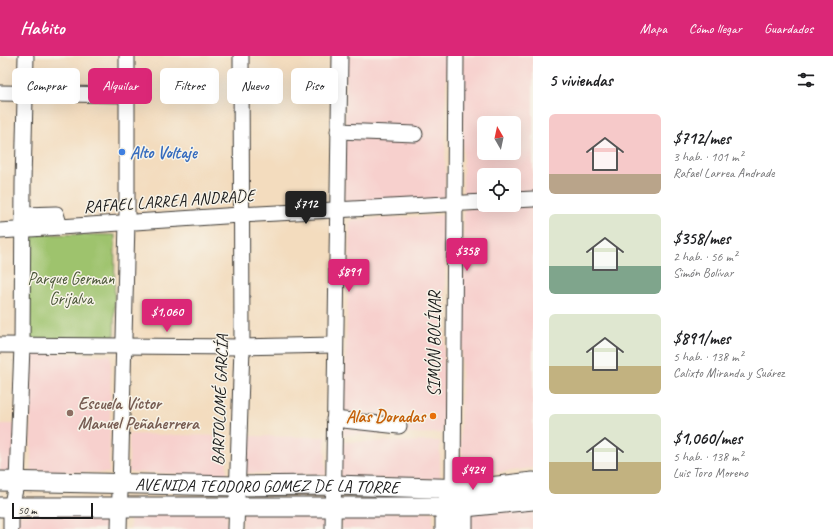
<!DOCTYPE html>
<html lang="es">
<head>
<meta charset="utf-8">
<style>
	body { margin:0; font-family:Caveat,sans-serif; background:#f2f2f2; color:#202124; height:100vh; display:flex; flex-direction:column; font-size:15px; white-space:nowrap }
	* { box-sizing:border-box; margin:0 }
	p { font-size:13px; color:#757577 }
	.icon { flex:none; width:22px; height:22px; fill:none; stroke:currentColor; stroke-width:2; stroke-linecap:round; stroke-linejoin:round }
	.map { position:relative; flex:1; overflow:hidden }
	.panel { display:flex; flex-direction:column; background:#fff; width:300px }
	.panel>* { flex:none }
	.top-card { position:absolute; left:12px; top:12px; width:380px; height:36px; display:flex; gap:8px }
	.needle { width:26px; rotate:351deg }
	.fabs { position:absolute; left:477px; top:60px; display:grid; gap:8px }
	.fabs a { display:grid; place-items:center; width:44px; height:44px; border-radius:6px; background:#fff; box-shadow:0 4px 16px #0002; font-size:20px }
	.scale { position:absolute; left:12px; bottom:10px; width:81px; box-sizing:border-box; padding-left:4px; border:2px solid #1c1c1c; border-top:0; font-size:11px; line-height:14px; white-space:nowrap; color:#1c1c1c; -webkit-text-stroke:3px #f7f3e8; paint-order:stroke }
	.price { position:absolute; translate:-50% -34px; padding:0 9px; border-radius:4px; background:#db2777; color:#fff; font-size:13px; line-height:26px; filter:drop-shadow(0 1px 2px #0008) }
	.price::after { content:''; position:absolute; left:50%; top:24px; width:12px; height:9px; margin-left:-6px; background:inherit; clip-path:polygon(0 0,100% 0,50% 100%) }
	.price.current { background:#222; color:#fff }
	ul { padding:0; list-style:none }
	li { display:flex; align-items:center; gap:12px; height:100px; padding:0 16px }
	li span { display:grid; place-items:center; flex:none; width:112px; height:80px; border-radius:6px; color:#555 }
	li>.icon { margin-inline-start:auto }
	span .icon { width:48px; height:48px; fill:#fffc; stroke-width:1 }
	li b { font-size:17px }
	h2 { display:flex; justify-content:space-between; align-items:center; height:48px; padding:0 16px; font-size:17px }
	.chip { padding:0 14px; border-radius:6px; background:#fff; box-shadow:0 4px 16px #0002; font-size:14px; line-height:36px }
	.chip.current { background:#db2777; color:#fff }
	header { display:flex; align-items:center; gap:24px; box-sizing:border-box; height:56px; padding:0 20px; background:#db2777; color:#fff }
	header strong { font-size:19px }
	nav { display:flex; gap:22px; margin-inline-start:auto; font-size:14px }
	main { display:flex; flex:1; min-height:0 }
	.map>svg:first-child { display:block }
</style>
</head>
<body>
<header>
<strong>Habito</strong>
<nav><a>Mapa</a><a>Cómo llegar</a><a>Guardados</a></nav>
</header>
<main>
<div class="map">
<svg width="533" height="473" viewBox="0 0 533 473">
	<rect width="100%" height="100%" fill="#f7f3e8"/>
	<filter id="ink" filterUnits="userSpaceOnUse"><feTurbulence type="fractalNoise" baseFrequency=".025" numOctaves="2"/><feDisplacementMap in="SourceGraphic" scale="8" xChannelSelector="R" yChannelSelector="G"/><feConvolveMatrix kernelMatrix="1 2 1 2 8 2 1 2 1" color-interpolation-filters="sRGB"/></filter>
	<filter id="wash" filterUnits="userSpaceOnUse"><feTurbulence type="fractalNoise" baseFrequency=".012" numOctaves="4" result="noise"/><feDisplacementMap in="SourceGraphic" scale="16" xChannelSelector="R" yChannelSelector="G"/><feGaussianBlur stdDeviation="0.9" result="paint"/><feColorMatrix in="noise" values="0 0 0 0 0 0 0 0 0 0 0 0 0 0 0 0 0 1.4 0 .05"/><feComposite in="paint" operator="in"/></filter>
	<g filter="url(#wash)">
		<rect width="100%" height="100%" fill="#f3dcbe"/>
		<g fill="#f7d0cd" fill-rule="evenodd">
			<polygon points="346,0 446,0 445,144 344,151"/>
			<path d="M463,0H533V139L514,141V119H484V142L463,143ZM484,67H514V97H484Z"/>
			<polygon points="533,148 533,412 465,421 460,385 464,152"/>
			<polygon points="446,159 443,377 343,379 350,164"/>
			<polygon points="30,297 111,299 109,417 31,415"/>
			<polygon points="0,368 15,368 14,416 0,416"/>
			<polygon points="129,378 226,380 227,420 129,416"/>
			<polygon points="244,380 325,381 326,419 245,417"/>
			<polygon points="440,385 440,423 341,423 339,386"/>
			<polygon points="533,450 533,473 467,473 467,457"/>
			<polygon points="131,453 227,454 227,473 130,473"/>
			<polygon points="108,456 108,473 14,473 14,459"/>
			<polygon points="243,456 327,458 327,473 242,473"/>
			<polygon points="433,456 433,473 341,473 342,457"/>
		</g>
		<polygon fill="#9ec36d" stroke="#5d7044" points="28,178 115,179 114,285 27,284"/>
	</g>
	<g filter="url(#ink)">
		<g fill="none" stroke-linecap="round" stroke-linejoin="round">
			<g stroke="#3c3934" stroke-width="17">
				<g id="minor">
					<polyline points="0,37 128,39"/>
					<polyline points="338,75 415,78"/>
					<polyline points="514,144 533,143"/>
					<polyline points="23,159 56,158 60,171"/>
					<polyline points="0,175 240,159 484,146"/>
					<polyline points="0,289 242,291 334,289"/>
					<polyline points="334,363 399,370"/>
					<polyline points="453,432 456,0"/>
					<polyline points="11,473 11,451 17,425 22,290 23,127 26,0"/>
					<polyline points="119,473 127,167 127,0"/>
					<polyline points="236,473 242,291 241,0"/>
					<polyline points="333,473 340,0"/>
				</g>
			</g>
			<g stroke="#3c3934" stroke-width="21">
				<g id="major">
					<path id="s1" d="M0,425L236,430L333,429L470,433L533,426"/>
					<polyline points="458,440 463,452 463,473"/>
					<polyline points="0,451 436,451 445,453 533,444"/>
					<polyline points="445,473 445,453 449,441"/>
				</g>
			</g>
			<use href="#minor" stroke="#fff" stroke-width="15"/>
			<use href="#major" stroke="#fff" stroke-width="19"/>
		</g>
	</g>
	<circle fill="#3f7fe0" stroke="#f7f3e8" stroke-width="1.5" cx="122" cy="96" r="4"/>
	<circle fill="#8d6e63" stroke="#f7f3e8" stroke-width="1.5" cx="70" cy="357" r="4"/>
	<circle fill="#e8710a" stroke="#f7f3e8" stroke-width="1.5" cx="433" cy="360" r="4"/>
	<g text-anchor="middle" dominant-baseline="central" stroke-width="3" stroke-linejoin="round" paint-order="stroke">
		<g font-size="17" font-weight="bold" fill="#366cbe" stroke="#f7f3e8" text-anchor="start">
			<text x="130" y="96">Alto Voltaje</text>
		</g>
		<g font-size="17" fill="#1c1c1c" stroke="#f7f3e8">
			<text transform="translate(169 145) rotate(-4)">RAFAEL LARREA ANDRADE</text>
			<text transform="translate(434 288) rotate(-90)">SIMÓN BOLÍVAR</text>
			<text transform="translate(220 344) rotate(-88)">BARTOLOMÉ GARCÍA</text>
			<text stroke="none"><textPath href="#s1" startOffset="267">AVENIDA TEODORO GOMEZ DE LA TORRE</textPath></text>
		</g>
		<g font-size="17" fill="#4a5638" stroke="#f7f3e8">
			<text x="71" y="222">Parque German<tspan x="71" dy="20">Grijalva</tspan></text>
		</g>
		<g font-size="17" font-weight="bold" fill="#785e54" stroke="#f7f3e8" text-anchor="start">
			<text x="78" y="347">Escuela Víctor<tspan x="78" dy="20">Manuel Peñaherrera</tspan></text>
		</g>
		<g font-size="17" font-weight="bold" fill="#c56008" stroke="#f7f3e8" text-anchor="end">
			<text x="425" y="360">Alas Doradas</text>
		</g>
	</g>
</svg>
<div class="fabs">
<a><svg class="needle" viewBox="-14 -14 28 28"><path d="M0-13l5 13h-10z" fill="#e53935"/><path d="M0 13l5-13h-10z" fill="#757577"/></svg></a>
<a><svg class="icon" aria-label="locate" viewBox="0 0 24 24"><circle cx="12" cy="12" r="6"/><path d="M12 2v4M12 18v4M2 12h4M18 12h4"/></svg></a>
</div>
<div class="scale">50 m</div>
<b class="price current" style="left:306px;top:169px">$712</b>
<b class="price" style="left:467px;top:216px">$358</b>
<b class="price" style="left:349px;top:237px">$891</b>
<b class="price" style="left:167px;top:277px">$1,060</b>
<b class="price" style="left:473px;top:435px">$424</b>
<div class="top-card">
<a class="chip">Comprar</a>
<a class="chip current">Alquilar</a>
<a class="chip">Filtros</a>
<a class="chip">Nuevo</a>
<a class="chip">Piso</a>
</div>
</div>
<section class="panel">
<h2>5 viviendas<svg class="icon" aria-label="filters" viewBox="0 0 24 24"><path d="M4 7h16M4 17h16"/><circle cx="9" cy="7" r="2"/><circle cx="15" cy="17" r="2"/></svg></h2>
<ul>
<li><span style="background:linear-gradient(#f6c9c9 75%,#b9a48a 0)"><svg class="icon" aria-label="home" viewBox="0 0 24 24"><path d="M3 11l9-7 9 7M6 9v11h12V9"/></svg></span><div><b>$712/mes</b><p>3 hab. · 101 m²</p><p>Rafael Larrea Andrade</p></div></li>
<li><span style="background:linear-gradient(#dfe7d0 65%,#7fa58c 0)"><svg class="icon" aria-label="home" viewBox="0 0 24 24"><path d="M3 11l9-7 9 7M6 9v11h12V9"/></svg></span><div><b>$358/mes</b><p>2 hab. · 56 m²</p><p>Simón Bolívar</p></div></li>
<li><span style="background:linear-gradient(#dfe7d0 65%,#c2b280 0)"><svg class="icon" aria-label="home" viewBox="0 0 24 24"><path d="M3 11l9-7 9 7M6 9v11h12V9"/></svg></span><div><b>$891/mes</b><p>5 hab. · 138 m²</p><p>Calixto Miranda y Suárez</p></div></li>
<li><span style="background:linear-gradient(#dfe7d0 60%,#c2b280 0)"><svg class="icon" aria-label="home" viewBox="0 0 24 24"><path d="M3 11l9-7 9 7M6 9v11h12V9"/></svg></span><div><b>$1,060/mes</b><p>5 hab. · 138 m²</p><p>Luis Toro Moreno</p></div></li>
</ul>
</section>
</main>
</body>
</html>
